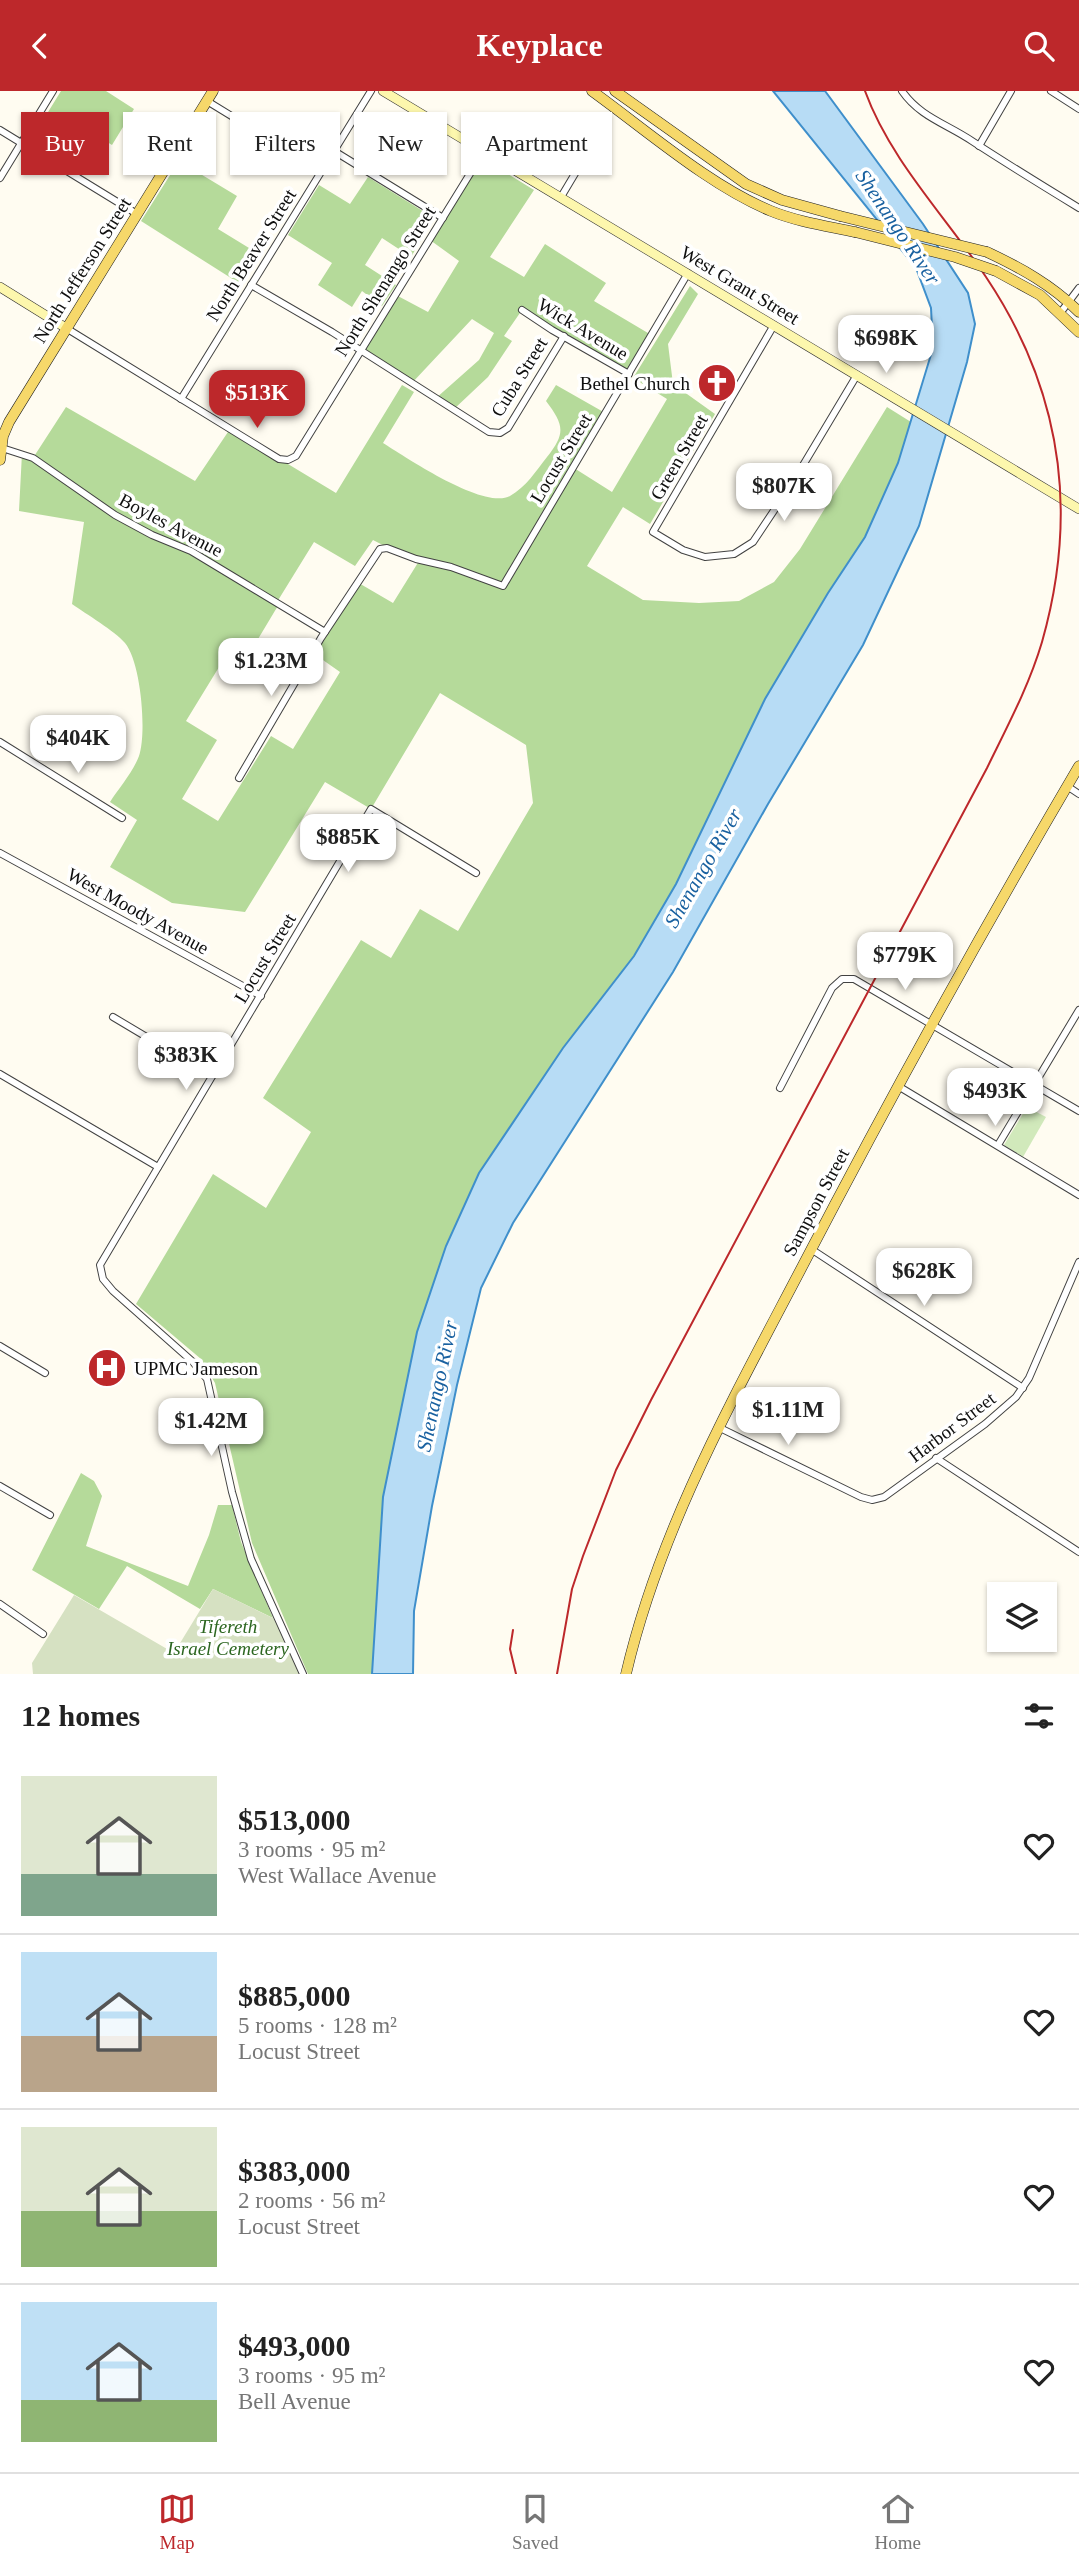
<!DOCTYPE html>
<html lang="en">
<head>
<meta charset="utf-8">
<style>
	body { margin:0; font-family:Georgia,serif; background:#f2f2f2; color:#222; height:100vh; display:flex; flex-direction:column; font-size:26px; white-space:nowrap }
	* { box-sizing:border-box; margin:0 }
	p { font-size:23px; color:#767676 }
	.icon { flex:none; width:38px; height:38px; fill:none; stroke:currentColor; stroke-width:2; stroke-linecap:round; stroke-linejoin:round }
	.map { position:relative; height:1583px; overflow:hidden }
	.side { display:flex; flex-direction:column; background:#fff; flex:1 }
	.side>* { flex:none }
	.guide { position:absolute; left:21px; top:21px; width:700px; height:63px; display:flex; gap:14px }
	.buttons { position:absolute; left:987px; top:1491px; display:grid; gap:14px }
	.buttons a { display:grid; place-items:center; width:70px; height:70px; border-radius:0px; background:#fff; box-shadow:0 2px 5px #0004; font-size:35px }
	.price { position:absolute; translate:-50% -60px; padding:0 16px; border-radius:14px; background:#fff; color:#222; font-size:23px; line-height:46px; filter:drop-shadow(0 2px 4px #0008) }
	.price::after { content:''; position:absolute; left:50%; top:42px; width:21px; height:16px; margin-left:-10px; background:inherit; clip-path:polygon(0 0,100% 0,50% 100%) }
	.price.current { background:#bd282b; color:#fff }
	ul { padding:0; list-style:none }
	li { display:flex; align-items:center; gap:21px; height:175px; padding:0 21px }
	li+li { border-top:2px solid #e0e0e0 }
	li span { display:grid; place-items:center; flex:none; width:196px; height:140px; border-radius:0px; color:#555 }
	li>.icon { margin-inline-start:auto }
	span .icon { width:84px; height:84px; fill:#fffc; stroke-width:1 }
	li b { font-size:30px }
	h2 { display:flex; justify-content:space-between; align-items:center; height:84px; padding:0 21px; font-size:30px }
	.tag { padding:0 24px; border-radius:0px; background:#fff; box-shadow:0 2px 5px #0004; font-size:24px; line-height:63px }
	.tag.current { background:#bd282b; color:#fff }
	header { display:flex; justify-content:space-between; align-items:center; height:91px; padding:0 21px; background:#bd282b; color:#fff; font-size:32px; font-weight:700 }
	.tab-bar { display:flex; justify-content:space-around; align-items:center; height:98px; border-top:2px solid #e0e0e0; background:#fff; font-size:19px; color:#767676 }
	.tab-bar a { display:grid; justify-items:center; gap:4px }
	.tab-bar .current { color:#bd282b }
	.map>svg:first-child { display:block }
</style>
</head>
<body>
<header><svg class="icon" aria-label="back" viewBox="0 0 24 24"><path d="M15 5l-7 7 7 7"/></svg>Keyplace<svg class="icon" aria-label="search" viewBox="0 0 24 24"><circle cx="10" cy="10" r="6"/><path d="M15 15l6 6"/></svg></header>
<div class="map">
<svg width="1079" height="1583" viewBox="0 0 1079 1583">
	<rect width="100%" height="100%" fill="#fffcf1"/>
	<polygon fill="#d1e9bb" points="1027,1016 1046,1026 1023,1066 1004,1054"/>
	<g fill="#b5da9a" fill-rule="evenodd">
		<polygon points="61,0 106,0 134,18 112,54 74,30 68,40 45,26"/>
		<polygon points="480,66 534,99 490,166 524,186 545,153 606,192 594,210 653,245 629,283 522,219 504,245 512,250 488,286 453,319 435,308 479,269 494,242 472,228 411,293 360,260 396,204 428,221 459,170 430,149"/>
		<polygon points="179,70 237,105 218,138 259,163 242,194 141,130"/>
		<polygon points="368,86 434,127 411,166 382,147 365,174 396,194 382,215 362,200 352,216 318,194 332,172 288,144 319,94 350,113"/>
		<path d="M690,195L698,203L668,253L673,293L715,323L650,433L623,416L587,475L643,509L699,512L739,510L774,491L800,458L887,316L911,331L898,373L865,446L828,502L765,608L676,793L634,865L563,957L479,1082L446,1155L417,1241L383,1406L372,1583H308L252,1452L215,1292L201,1268L136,1213L213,1083L266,1117L311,1041L263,1007L361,849L391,867L420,818L458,840L533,712L526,654L440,602L371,718L325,691L245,821L172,812L110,776L137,729L110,711C119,697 133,681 139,665C147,642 141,571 125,552C115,540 86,523 72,513L84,431L19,420L22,362L33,367L66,316L195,390L230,338L336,402L402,294L414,301L383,352C407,367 484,419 510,405C526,396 536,380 547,366C566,342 564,334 546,310L556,294L607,323L574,377L612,401L667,308L633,287ZM373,449L402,464L419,470L393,512L357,491L313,562L340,581L293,658L271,645L218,730L182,708L217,649L186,630L227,563L243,573L279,513L277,511L314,451L355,475Z"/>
		<polygon points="81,1382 94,1390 102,1405 86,1455 188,1495 209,1444 218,1414 232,1414 241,1451 273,1527 213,1498 200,1518 127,1475 99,1518 32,1479"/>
	</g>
	<polygon fill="#d6e1c2" points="213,1498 279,1530 303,1583 33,1583 32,1572 74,1504 174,1562"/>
	<polygon fill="#b7dcf5" stroke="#3f8fcb" stroke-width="2" points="773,0 825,0 923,133 968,202 975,233 967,271 919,435 863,554 768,713 673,881 513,1132 481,1197 457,1294 432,1415 414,1520 413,1583 372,1583 383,1406 417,1241 446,1155 479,1082 563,957 634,865 676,793 765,608 828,502 865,446 898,372 933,257 931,217 916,177"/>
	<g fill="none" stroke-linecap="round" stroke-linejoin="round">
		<g stroke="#424242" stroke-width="8">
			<g id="street">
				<path d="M902,0C920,26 947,33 972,50C1007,73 1043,95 1079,117"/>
				<polyline points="1051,0 1079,18"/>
				<polyline points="207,10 321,80"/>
				<polyline points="0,39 137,123"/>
				<polyline points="979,55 1011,0"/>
				<polyline points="334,60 443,127"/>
				<polyline points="0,87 53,0"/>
				<polyline points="561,106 607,29"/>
				<polyline points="251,194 332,241 489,341 500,342 508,337 564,245"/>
				<polyline points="522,219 552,239 629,283"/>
				<polyline points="1061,221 1079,197"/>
				<polyline points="774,234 653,441 683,459 705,466 734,463 753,451 793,391 857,284"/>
				<polyline points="66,237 279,368 288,369 296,365 484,60"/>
				<polyline points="181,308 371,0"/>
				<polyline points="2,357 33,367 115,424 152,444 191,460 325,541"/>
				<polyline points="0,651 122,727"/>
				<polyline points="239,687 321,547 380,458 387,457 416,468 451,476 503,495 688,182"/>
				<polyline points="1067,695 1079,703"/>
				<polyline points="0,762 261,905"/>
				<polyline points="113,926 212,985"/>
				<polyline points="0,983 158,1076"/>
				<polyline points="898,995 1079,1104"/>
				<polyline points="780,997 832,897 842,888 854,888 1079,1020"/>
				<polyline points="998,1054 1079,919"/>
				<polyline points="811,1158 1023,1297"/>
				<polyline points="0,1255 45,1282"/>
				<polyline points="718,1336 861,1406 872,1409 884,1406 985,1333 1016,1306 1029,1287 1079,1171"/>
				<polyline points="936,1367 1079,1461"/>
				<polyline points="0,1395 50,1424"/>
				<polyline points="0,1513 43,1543"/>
				<polyline points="303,1583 251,1468 232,1401 207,1288 193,1271 113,1200 103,1188 100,1174 371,718 476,782"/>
			</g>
		</g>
		<g stroke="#313131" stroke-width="10">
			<g id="secondary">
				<polyline points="383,0 1079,418"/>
				<polyline points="0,196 66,237"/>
			</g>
		</g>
		<g stroke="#202020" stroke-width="11">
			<g id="primary">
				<path d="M592,0C646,39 710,95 771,120C798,131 827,135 855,141"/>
				<polyline points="615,0 746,93 782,109 840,125"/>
				<path d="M987,161C1021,177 1052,194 1079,221"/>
				<polyline points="996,180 1040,204 1079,241"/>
				<polyline points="0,369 3,345 9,331 213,0"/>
				<path d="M626,1583C660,1437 733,1308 802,1176C890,1007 982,840 1079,675"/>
			</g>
		</g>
		<use href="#street" stroke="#fff" stroke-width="6"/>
		<use href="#secondary" stroke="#fdf7ad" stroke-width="9"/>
		<use href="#primary" stroke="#f6d86a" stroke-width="10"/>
		<g stroke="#bd282b" stroke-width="2">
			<polyline points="513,1539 510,1558 516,1583"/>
			<path d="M557,1583L572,1498L583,1465L616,1379L651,1309L987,677C1007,636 1029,595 1042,551C1079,421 1061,298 986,186C946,126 890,69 865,0"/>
		</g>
		<g stroke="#202020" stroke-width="11" stroke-linecap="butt">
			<g id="primary-bridge">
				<polyline points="840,125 987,161"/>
				<polyline points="855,141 955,166 996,180"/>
			</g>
		</g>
		<use href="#primary-bridge" stroke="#f6d86a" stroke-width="10"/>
	</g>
	<defs>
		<g id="church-disc" transform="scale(2.0125)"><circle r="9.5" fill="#bd282b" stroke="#fff"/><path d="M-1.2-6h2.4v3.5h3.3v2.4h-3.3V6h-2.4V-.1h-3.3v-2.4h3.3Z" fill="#fff"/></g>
		<g id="hospital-disc" transform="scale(2.0125)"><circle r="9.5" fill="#bd282b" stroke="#fff"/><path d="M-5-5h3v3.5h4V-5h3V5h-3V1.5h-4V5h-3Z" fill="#fff"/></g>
	</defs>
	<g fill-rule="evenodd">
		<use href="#church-disc" x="717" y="292"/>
		<use href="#hospital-disc" x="107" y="1277"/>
	</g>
	<g text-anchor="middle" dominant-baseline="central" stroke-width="7" stroke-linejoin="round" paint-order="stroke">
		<g font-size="19" fill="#0f0f0f" stroke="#fff">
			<text transform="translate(251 164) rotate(-58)">North Beaver Street</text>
			<text transform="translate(82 179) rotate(-58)">North Jefferson Street</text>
			<text transform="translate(385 190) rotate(-58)">North Shenango Street</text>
			<text transform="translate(740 194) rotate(31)">West Grant Street</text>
			<text transform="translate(583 238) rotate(31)">Wick Avenue</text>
			<text transform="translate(519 286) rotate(-58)">Cuba Street</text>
			<text transform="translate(679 366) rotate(-60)">Green Street</text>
			<text transform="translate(561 367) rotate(-59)">Locust Street</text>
			<text transform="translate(171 434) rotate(28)">Boyles Avenue</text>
			<text transform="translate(138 820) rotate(29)">West Moody Avenue</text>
			<text transform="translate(265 867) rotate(-59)">Locust Street</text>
			<text transform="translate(816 1111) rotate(-62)">Sampson Street</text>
			<text transform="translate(952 1336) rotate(-37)">Harbor Street</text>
		</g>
		<g font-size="19" fill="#0f0f0f" stroke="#fff" text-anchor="end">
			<text x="690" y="292">Bethel Church</text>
			<text x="134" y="1277" text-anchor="start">UPMC Jameson</text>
		</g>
		<g font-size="19" font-style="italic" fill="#2c6620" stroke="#fff">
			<text x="228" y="1535">Tifereth<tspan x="228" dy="22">Israel Cemetery</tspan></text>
		</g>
		<g font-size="21" font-style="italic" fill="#1961a0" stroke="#fff">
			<text transform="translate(898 136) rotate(56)">Shenango River</text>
			<text transform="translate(703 777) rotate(-60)">Shenango River</text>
			<text transform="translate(437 1295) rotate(-78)">Shenango River</text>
		</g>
	</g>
</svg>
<div class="buttons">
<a><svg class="icon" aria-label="layers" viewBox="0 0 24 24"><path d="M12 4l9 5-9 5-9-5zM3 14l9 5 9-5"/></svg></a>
</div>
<b class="price" style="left:886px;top:284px">$698K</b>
<b class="price current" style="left:257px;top:339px">$513K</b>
<b class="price" style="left:784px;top:432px">$807K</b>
<b class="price" style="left:271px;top:607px">$1.23M</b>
<b class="price" style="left:78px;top:684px">$404K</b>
<b class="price" style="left:348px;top:783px">$885K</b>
<b class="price" style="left:905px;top:901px">$779K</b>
<b class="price" style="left:186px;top:1001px">$383K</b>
<b class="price" style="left:995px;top:1037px">$493K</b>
<b class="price" style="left:924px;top:1217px">$628K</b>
<b class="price" style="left:788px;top:1356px">$1.11M</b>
<b class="price" style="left:211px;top:1367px">$1.42M</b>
<div class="guide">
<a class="tag current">Buy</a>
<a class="tag">Rent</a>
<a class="tag">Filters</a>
<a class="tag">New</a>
<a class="tag">Apartment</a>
</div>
</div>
<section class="side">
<h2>12 homes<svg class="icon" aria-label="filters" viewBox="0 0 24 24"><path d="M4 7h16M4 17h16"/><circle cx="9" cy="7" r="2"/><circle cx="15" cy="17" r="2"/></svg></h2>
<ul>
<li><span style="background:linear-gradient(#dfe7d0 70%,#7fa58c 0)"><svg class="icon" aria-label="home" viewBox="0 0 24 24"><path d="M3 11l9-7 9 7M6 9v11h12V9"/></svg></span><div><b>$513,000</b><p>3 rooms · 95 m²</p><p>West Wallace Avenue</p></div><svg class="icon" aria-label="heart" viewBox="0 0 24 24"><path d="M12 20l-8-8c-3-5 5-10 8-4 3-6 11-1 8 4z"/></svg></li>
<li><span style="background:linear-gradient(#bfe0f5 60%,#b9a48a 0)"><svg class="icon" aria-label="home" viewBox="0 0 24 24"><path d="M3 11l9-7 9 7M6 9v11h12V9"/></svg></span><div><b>$885,000</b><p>5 rooms · 128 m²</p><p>Locust Street</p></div><svg class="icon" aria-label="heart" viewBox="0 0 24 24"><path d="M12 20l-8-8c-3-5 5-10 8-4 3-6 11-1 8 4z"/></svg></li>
<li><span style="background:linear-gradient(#dfe7d0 60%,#8fb573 0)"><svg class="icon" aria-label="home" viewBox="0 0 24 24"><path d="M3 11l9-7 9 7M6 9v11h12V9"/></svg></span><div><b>$383,000</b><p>2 rooms · 56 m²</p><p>Locust Street</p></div><svg class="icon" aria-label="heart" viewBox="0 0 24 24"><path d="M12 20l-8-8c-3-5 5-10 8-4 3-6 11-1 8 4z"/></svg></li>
<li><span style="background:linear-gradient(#bfe0f5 70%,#8fb573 0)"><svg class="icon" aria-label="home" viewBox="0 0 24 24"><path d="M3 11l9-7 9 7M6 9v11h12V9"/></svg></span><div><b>$493,000</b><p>3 rooms · 95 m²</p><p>Bell Avenue</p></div><svg class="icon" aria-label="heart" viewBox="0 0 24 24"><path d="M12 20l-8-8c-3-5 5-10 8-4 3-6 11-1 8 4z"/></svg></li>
</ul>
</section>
<nav class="tab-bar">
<a class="current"><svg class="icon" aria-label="map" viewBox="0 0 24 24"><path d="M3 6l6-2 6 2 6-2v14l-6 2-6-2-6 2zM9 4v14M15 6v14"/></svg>Map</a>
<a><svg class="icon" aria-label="saved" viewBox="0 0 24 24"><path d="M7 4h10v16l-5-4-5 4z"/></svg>Saved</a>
<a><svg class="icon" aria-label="home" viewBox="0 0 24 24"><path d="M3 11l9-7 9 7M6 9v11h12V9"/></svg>Home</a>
</nav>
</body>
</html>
